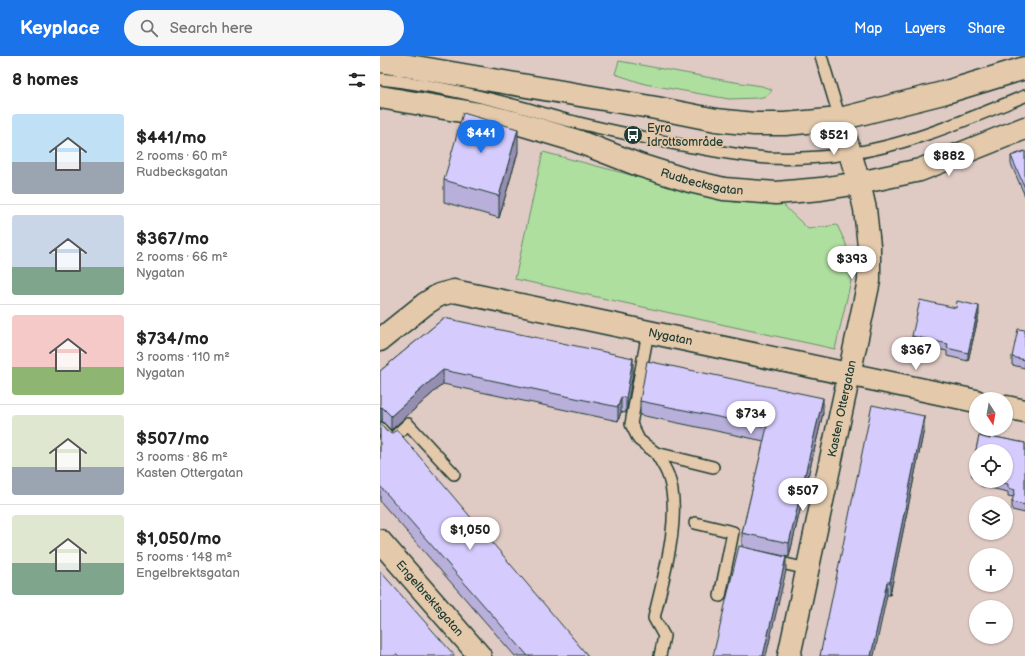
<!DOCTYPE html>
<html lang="en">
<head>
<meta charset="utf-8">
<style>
	body { margin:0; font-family:"Balsamiq Sans",sans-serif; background:#f6f6f6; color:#222; height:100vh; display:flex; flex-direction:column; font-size:15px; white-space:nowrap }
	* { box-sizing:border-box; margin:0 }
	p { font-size:13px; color:#767676 }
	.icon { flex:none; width:22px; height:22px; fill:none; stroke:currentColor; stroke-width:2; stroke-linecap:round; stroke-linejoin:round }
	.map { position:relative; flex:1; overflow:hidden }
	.side { display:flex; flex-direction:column; background:#fff; width:380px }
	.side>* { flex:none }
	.needle { width:26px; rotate:169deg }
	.buttons { position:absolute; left:589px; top:336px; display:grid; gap:8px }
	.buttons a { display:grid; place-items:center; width:44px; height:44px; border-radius:50%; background:#fff; box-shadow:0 1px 3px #0004; font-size:20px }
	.price { position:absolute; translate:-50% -34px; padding:0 9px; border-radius:14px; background:#fff; color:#222; font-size:13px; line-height:26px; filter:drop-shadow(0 1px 2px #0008) }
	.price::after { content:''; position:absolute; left:50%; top:24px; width:12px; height:9px; margin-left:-6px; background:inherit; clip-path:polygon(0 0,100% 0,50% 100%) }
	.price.on { background:#1a73e8; color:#fff }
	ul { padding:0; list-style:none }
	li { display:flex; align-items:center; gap:12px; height:100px; padding:0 12px }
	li+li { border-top:1px solid #e0e0e0 }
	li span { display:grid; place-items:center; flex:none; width:112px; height:80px; border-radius:4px; color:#555 }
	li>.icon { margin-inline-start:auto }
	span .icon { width:48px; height:48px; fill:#fffc; stroke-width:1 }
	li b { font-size:17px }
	h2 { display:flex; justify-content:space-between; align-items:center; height:48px; padding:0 12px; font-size:17px }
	header { display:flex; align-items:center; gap:24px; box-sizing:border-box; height:56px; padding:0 20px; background:#1a73e8; color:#fff }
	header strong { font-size:19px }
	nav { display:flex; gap:22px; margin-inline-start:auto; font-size:14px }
	.search { width:280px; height:36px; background:#f6f6f6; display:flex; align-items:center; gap:10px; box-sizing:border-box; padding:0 14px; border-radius:22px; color:#767676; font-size:15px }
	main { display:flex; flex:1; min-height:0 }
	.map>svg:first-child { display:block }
</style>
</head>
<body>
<header>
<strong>Keyplace</strong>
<div class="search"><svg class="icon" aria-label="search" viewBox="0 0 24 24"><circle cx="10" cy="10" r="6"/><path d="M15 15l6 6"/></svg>Search here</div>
<nav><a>Map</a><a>Layers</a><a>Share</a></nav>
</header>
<main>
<section class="side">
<h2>8 homes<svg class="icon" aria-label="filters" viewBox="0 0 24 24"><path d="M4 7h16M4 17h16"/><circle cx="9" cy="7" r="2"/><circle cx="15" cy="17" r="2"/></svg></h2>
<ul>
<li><span style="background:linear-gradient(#bfe0f5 60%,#9aa5b1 0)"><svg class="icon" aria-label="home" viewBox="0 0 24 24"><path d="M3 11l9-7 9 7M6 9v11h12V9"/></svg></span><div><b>$441/mo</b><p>2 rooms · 60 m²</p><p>Rudbecksgatan</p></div></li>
<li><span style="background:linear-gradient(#c9d6e8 65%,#7fa58c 0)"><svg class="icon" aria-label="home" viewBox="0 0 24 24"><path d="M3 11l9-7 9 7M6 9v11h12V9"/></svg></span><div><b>$367/mo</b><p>2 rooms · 66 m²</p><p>Nygatan</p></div></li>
<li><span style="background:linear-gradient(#f6c9c9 65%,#8fb573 0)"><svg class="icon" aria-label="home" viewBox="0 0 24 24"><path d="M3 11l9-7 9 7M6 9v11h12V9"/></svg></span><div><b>$734/mo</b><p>3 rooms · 110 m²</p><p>Nygatan</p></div></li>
<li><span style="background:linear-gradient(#dfe7d0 65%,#9aa5b1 0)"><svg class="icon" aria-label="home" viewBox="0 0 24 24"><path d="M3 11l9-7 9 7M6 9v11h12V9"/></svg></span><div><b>$507/mo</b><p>3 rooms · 86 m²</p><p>Kasten Ottergatan</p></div></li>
<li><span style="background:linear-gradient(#dfe7d0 60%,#7fa58c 0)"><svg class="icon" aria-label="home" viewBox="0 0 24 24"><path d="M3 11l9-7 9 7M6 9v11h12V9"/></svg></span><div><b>$1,050/mo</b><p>5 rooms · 148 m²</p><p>Engelbrektsgatan</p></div></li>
</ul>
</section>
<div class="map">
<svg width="645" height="600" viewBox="0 0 645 600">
	<rect width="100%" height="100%" fill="#e0cac4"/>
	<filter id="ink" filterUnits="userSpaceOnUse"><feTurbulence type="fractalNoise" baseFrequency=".025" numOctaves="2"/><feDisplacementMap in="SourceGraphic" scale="8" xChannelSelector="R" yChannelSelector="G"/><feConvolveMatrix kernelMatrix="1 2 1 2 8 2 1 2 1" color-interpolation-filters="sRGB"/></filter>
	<g filter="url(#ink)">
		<g fill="#afdf9f" stroke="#678e6a">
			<polygon points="239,5 348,25 382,30 392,34 387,40 377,42 349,43 265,28 235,18"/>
			<path d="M163,96L354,146L403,148C411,158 420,164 428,173L457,169L466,188L471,225L455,293L135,223Z"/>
		</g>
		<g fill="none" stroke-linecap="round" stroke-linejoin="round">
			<g stroke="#1f3d34" stroke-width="14">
				<g id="service">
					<polyline points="441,0 460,63"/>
					<path d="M0,23C46,28 92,38 137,50C157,55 175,62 195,66C230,75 267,82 302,89C331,94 359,100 388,102C413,103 440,102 465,98C525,91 588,63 645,40"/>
					<polyline points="268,276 251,368 259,384 276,397 333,411"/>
					<polyline points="0,372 11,384 28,368 74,418"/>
					<path d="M276,397C280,404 285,411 288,419C303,459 283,522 274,562L284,580L280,600"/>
					<polyline points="315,467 353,476 340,540"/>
					<polyline points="392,505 428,513"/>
				</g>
			</g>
			<g stroke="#1f3d34" stroke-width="25">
				<g id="minor">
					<path id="s1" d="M0,284L45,248L59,239L74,235L596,345"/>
					<polyline points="626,351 645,355"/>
					<path id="s2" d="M0,485L100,600"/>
				</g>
			</g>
			<g stroke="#1f3d34" stroke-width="25">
				<g id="tertiary">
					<path id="s3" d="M409,600L489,225V190L485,153L479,127"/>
				</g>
			</g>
			<g stroke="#1f3d34" stroke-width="25">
				<g id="secondary">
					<polyline points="0,5 276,52 336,64 374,68 405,68 460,63 563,37 645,12"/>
					<path id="s4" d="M0,41L99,58L137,67L197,85L259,109L310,125L344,133L396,137L441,133L479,127L540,114L645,72"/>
					<polyline points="460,63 479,127"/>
				</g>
			</g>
			<use href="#service" stroke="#e4c9ab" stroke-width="11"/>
			<use href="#minor" stroke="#e4c9ab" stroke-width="22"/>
			<use href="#tertiary" stroke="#e4c9ab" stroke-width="22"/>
			<use href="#secondary" stroke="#e4c9ab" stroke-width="22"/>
		</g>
		<g fill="#b8afda" stroke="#1f3d34">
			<polygon points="645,95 645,140 631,108 631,100"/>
			<polygon points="138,96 119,162 64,146 64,124"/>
			<polygon points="599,258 588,305 567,300 567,295 532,288 532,280"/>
			<polygon points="64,262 253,317 246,357 241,356 238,365 63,328 11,374 2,365 0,315"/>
			<polygon points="645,274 645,312 632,309 632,301"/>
			<polygon points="260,345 443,357 409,501 362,491 362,477 384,385 260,359"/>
			<polygon points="0,367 6,375 208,600 135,600 0,445"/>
			<polygon points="544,373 510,539 507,539 440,600"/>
			<polygon points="599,380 610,383 610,380 645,387 645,457 632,454 632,446 634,441 628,440 628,436 601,430 601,425 626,425 626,395 596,395 596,421 592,420 592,412"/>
		</g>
		<g fill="#968eb1" stroke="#1f3d34">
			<polygon points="138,73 138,96 119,162 119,140"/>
			<polygon points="599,250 599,258 588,305 588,297"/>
			<polygon points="253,302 253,317 246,357 246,342"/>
			<polygon points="63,314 63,328 11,374 11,360"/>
			<polygon points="241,341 241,356 238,365 238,351"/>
			<polygon points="443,342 443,357 409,501 409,487"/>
			<polygon points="0,351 2,351 2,365 0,366"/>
			<polygon points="544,360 544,373 510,539 510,526"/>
			<polygon points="406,501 406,515 386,600 383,600"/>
			<polygon points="507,526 507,539 494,600 491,600"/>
		</g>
		<g fill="#d6cbfd" stroke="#1f3d34">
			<polygon points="83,57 138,73 119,140 64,124"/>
			<polygon points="645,95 645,132 631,100"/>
			<polygon points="540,244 576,252 577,245 599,250 588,297 567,292 568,288 532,280"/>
			<polygon points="64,262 253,302 246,342 241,341 238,351 63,314 11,360 2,351 0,351 0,315"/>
			<polygon points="638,273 645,274 645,304 632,301"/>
			<polygon points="267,305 443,342 409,487 362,477 387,371 260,345"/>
			<polygon points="492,349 544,360 510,526 507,526 491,600 440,600"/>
			<polygon points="0,367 6,375 12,377 17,374 208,600 148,600 0,430"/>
			<polygon points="599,380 610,383 610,380 645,387 645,449 632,446 635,434 628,432 628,428 613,425 626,425 626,395 596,395 596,413 592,412"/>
			<polygon points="359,490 406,501 383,600 333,600"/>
			<polygon points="0,515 75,600 18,600 17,598 14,600 0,600"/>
		</g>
	</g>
	<defs>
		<g id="bus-disc" transform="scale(1)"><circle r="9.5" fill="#1f3d34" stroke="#e4c9ab"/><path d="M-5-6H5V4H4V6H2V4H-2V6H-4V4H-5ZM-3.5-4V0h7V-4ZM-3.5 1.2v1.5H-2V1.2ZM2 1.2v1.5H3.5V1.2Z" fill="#fff"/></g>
	</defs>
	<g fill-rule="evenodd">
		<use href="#bus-disc" x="253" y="79"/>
	</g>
	<g text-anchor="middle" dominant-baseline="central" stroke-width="3.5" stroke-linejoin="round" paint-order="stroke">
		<g font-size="12" fill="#1f3d34" stroke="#e4c9ab" text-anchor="start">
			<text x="267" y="72">Eyra<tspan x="267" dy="14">Idrottsområde</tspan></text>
		</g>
		<g font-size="12" fill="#1f3d34" stroke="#e4c9ab">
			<text stroke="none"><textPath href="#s4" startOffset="334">Rudbecksgatan</textPath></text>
			<text stroke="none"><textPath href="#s1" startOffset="311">Nygatan</textPath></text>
			<text stroke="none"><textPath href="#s3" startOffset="253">Kasten Ottergatan</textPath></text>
			<text stroke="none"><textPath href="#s2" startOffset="76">Engelbrektsgatan</textPath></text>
		</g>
	</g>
</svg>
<div class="buttons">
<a><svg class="needle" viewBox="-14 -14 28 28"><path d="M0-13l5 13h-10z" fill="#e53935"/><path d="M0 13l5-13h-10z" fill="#767676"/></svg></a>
<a><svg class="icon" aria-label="locate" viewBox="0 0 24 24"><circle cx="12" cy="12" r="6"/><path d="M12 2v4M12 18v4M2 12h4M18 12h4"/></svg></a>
<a><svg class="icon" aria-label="layers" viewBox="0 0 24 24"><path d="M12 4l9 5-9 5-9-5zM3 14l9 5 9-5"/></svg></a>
<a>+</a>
<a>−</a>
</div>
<b class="price on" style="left:101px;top:98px">$441</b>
<b class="price" style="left:454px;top:100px">$521</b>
<b class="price" style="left:569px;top:121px">$882</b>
<b class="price" style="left:472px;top:224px">$393</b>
<b class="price" style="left:536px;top:315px">$367</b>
<b class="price" style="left:371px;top:379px">$734</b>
<b class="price" style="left:423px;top:456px">$507</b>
<b class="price" style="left:90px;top:495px">$1,050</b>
</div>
</main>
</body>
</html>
